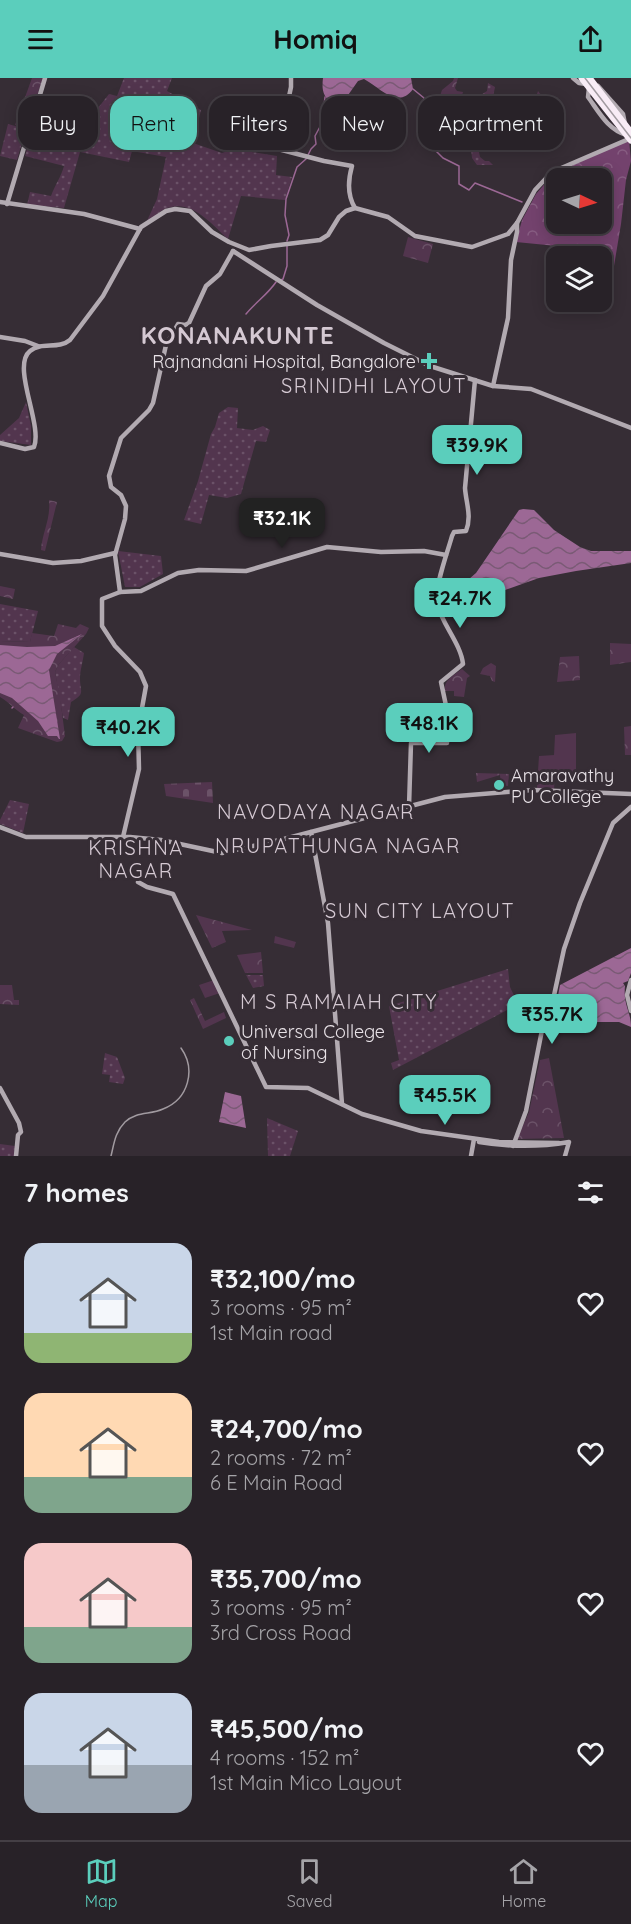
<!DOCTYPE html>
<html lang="en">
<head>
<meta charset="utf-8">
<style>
	body { margin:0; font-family:Quicksand,sans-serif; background:#302a30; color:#f1f3f6; height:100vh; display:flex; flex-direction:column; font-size:22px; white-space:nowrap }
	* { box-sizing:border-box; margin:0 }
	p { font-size:20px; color:#a5a4a8 }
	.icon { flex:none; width:33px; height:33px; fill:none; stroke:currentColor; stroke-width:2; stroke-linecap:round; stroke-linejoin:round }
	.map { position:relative; height:1078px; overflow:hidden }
	.drawer { display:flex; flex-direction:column; background:#282228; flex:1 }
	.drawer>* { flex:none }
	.top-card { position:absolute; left:18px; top:18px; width:596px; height:54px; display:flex; gap:12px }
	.needle { width:39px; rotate:94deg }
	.fabs { position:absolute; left:546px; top:90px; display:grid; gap:12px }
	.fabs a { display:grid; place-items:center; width:66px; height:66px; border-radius:12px; background:#282228; box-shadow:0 3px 15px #0003,0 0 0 2px #443f45; font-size:30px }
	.price { position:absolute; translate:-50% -51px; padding:0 14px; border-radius:12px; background:#5bcebc; color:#111; font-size:20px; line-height:39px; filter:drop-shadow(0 2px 3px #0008) }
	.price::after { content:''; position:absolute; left:50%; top:36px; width:18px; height:14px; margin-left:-9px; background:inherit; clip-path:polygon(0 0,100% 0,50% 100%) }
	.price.current { background:#222; color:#fff }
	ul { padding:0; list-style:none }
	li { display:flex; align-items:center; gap:18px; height:150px; padding:0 24px }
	li span { display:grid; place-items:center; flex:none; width:168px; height:120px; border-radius:18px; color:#555 }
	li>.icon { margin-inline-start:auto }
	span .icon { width:72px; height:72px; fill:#fffc; stroke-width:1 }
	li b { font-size:26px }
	h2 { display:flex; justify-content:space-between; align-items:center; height:72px; padding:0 24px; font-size:26px }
	.pill { padding:0 21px; border-radius:18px; background:#282228; box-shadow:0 3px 15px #0003,0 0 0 2px #443f45; font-size:21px; line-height:54px }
	.pill.current { background:#5bcebc; color:#111 }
	header { display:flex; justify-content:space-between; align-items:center; height:78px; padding:0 24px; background:#5bcebc; color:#111; font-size:27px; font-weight:700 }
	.menu { display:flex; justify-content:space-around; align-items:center; height:84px; border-top:2px solid #443f45; background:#282228; font-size:16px; color:#a5a4a8 }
	.menu a { display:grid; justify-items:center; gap:3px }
	.menu .current { color:#5bcebc }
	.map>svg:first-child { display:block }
</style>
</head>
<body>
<header><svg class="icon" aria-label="menu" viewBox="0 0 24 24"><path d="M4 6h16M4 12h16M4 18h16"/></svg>Homiq<svg class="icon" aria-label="share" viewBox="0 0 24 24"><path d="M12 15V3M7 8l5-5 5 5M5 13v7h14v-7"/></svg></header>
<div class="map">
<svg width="631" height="1078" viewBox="0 0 631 1078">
	<defs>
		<pattern id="grass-dots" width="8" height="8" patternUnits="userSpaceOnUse" patternTransform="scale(1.5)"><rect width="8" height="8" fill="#52354e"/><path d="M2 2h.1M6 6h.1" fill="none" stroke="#6b5268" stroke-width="1.8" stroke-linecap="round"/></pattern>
		<pattern id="forest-crowns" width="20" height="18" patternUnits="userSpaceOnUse" patternTransform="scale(1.5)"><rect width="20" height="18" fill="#73426d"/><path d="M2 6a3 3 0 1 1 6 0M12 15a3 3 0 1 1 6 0" fill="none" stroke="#875d82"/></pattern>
		<pattern id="cemetery-stones" width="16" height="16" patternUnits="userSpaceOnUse" patternTransform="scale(1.5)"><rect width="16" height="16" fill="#52354e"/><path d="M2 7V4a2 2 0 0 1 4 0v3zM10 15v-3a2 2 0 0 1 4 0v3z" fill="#6b5268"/></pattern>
		<pattern id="park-crowns" width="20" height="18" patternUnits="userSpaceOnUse" patternTransform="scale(1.5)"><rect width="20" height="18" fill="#52354e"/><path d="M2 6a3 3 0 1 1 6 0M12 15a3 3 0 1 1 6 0" fill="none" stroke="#6b5268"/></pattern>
		<pattern id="water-waves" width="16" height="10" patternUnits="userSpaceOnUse" patternTransform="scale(1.5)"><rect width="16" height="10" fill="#9c6895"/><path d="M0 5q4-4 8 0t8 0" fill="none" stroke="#7a5a75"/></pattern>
	</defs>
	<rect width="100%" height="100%" fill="#362d35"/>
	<g fill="url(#grass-dots)">
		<path d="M124,0H172L167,13L201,32L193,65L222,75L233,71L277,78L276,97L292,99L285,122L241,118L228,161C211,146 191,120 165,131C158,134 152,141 146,145L157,121L166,79L132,73L129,84L80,74L64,130L27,127L30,114L51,118C55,107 61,99 64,88L25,78L32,53L72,63L109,16L117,18Z"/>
		<polygon points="488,5 495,9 491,29 480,23 481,17 487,13"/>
		<polygon points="8,46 26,51 17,82 0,78"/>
		<polygon points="478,69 480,79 485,83 489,83 493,87 477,87 472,80 471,70"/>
		<polygon points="26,324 31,348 31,367 0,363 0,357 19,340"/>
		<polygon points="228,329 238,330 237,350 253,352 263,348 270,352 266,364 256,363 241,416 227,420 209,417 201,446 184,442 198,403 211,356 215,349 219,335"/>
		<polygon points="118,473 161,478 163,496 140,509 125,509"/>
		<polygon points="0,526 38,533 30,564 0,563"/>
		<path d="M74,569L84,575C83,583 80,593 80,600C80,615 86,615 71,624L68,642L63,640L55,594L59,586Z"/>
		<polygon points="538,697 555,699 554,711 537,710"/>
		<polygon points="10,722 29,726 23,755 0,746 0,742"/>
		<polygon points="508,891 510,909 519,928 515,928 393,992 391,985 399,982 389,928"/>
		<polygon points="246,897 263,897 264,908 253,910"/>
		<polygon points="105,975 117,979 125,1000 123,1006 109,1004 110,997 102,996"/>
		<polygon points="267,1040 298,1053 290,1078 268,1078"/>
		<polygon points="0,1066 15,1068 14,1078 0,1078"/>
	</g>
	<path fill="url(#forest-crowns)" fill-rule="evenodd" d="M629,62L631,83L626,102L621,146L611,206H607L606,210H602V178H586L587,171L516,164L522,142L536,116L554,95ZM556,100H602V146H556Z"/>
	<polygon fill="url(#cemetery-stones)" points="212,704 213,725 166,718 164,706"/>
	<g fill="url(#park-crowns)">
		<polygon points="32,0 43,0 26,51 15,47"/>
		<polygon points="454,0 458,0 455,10 457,13 463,14 458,32 447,31 446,40 437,39 436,46 431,45 442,12 453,3"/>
		<polygon points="538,13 564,47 549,58 540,45 533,28"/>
		<path d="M522,25C531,34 534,30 533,45H521L518,51L512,52L510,57H507L503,42H514L516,36L521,34Z"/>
		<polygon points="408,159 433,166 428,185 403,178"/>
		<path d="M49,422L57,424L45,473L41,472C42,455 51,441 49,422Z"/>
		<polygon points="0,508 15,511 13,521 0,518"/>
		<path d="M58,546L76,550L80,546L89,550L86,556L59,586L55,594L60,619L65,658L62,663L57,664L18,650L24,637C15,632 9,624 0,619V563L30,564L32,555L54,558Z"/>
		<polygon points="610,565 631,566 631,584 610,587"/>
		<polygon points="579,578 580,602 557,604 560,579"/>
		<polygon points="491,585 496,588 495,604 492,603 490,598 480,596 483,590"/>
		<path d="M462,591L470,598L467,600L464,619L454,618V613H445C443,602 454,597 462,591Z"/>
		<polygon points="631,648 631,677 625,677 624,649"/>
		<polygon points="476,695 509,696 508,708 501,707 500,697 477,704"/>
		<polygon points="196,837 252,852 222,853 226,864 212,870"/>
		<polygon points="261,874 263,895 245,895 237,877"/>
		<polygon points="0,907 12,907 14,922 19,922 19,927 0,926"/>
		<polygon points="194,920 205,943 224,934 226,940 203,951 190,922"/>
		<polygon points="549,980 564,1060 517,1061 529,1034 540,982"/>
	</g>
	<g fill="#52354e">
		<polygon points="576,655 576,695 538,693 539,678 554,677 555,657"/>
		<polygon points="275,858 296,864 294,870 274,865"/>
		<polygon points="214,902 220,915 205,920 199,907"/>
	</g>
	<g fill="url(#water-waves)">
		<path d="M323,0H411L413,11C398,32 379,9 364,1L358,3L346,20L329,23C322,16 322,9 323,0Z"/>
		<polygon points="492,39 495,47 484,48 484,52 482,52 482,48 475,49 474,41"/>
		<polygon points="523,431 534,432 554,452 580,469 591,473 631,473 631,485 576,493 539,500 480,521 454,535 444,532 454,514 476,495 519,432"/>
		<polygon points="82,556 57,576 49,592 60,661 59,661 57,658 48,658 38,643 12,620 0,615 0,567 27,569 55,568"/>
		<path d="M631,870V895L628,903L623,905L625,908C623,927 631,933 631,949L619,944H597L580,935L555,934L560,907Z"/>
		<polygon points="225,1014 241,1018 246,1050 219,1044"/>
	</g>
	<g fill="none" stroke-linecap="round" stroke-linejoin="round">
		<g stroke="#9c6895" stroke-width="1.5">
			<polyline points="413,11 424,20 419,43 430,67 443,80 459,88 459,106 469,112 475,105 522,124"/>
			<polyline points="287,163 289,157 285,137 286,121 297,89 306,81 311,71 316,66 315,58 322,45 325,19"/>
			<polyline points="281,202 283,201 287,188 287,168"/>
			<path d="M246,236C256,224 268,216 276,204"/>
			<polyline points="12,630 13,629"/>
		</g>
		<g stroke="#b2aab1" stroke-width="4.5">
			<path d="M291,0V9L278,71L324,83L352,88C348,102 347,117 355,130"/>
			<polyline points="573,0 579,5 586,6"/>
			<polyline points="598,8 623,36 625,46"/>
			<path d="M589,10L588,19C599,34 608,52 627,57"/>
			<polyline points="0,124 84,136 140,151"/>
			<polyline points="7,126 45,0"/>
			<polyline points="233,173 317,227 384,265 430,288 493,308 531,311 631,350"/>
			<polyline points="0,259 25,263 38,268"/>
			<polyline points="493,308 508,240 511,182 517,154 517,145"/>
			<path d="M0,365L25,371L34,369C43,347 11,288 30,273C42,263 58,272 70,262L103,218L141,149L166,133L175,131L190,133L212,154L229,164L249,172L271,168L320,162L328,157L339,139L346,133L355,130L388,139L415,158L472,169L508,156L517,145L535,112L552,94L631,60"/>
			<polyline points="0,476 53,485 81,483 115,475"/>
			<polyline points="120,514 115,477 125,441 126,428 121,417 111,409 109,398 121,360 149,332 153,325 166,267 178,246 185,247 189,245 206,208 220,196 233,173"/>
			<path d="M409,729L411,665H447L448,637L441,604L463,586C461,566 442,546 437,526C433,513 448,473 452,458L454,454L466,453C472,438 466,425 465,410L475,302"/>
			<polyline points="0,749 26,759 130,759 161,762 222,775 284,761 445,719 533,712 631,716"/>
			<polyline points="311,754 328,845 342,1026"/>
			<polyline points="123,759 139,691 138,652 146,608 140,594 115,568 102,548 102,521 120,514 141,513 178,495 199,492 246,493 327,469 381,474 424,473 446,477"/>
			<polyline points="138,804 147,809 173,816 266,1009 308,1010 362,1036 421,1053 499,1064 559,1065"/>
			<polyline points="631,902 627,917 631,933"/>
			<polyline points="0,1010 19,1045 21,1054 18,1057 16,1078"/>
			<path d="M479,1064C509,1069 540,1069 569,1064L565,1078"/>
			<polyline points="513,1068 526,1033 544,942 550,936 564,871 580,825 613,745 631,729"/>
			<polyline points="471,1078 474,1061"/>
		</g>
		<g stroke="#f8ecf6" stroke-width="7">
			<polyline points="582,0 631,62"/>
			<polyline points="589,0 631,55"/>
		</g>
		<g stroke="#a19aa0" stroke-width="1.5">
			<polyline points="585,0 631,60"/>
			<path d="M111,1078C114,1066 115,1054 125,1044C137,1033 150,1037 163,1031C189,1021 196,991 181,970"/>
		</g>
	</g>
	<g fill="#5bcebc" stroke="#362d35" stroke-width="2">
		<path d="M426 274h6v6h6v6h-6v6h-6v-6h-6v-6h6z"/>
		<circle cx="499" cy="707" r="6"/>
		<circle cx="229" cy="963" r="6"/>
	</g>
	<g text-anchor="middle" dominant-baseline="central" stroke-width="6" stroke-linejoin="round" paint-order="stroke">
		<g font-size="18" fill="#e9e3e8" stroke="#362d35" text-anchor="start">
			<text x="416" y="283" text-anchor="end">Rajnandani Hospital, Bangalore</text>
			<text x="511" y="697">Amaravathy<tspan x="511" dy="21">PU College</tspan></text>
			<text x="241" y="953">Universal College<tspan x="241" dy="21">of Nursing</tspan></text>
		</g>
		<g font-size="20" letter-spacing="1.5" fill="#d5c9d3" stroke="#362d35">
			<text x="374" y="307">SRINIDHI LAYOUT</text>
			<text x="316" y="733">NAVODAYA NAGAR</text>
			<text x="338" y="767">NRUPATHUNGA NAGAR</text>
			<text x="136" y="769">KRISHNA<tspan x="136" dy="23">NAGAR</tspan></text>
			<text x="420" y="832">SUN CITY LAYOUT</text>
			<text x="339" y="923">M S RAMAIAH CITY</text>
		</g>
		<g font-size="24" font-weight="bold" letter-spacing="1.5" fill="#d5c9d3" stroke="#362d35">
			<text x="238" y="257">KONANAKUNTE</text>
		</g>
	</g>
</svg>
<div class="fabs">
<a><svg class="needle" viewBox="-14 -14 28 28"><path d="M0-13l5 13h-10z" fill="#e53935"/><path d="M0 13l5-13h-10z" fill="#a5a4a8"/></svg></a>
<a><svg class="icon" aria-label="layers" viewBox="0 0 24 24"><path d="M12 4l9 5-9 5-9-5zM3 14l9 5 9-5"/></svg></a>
</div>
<b class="price" style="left:477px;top:398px">₹39.9K</b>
<b class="price current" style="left:282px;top:471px">₹32.1K</b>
<b class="price" style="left:460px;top:551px">₹24.7K</b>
<b class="price" style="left:429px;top:676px">₹48.1K</b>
<b class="price" style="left:128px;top:680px">₹40.2K</b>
<b class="price" style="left:552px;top:967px">₹35.7K</b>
<b class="price" style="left:445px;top:1048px">₹45.5K</b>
<div class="top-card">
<a class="pill">Buy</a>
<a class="pill current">Rent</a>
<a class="pill">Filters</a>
<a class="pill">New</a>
<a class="pill">Apartment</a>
</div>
</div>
<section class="drawer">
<h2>7 homes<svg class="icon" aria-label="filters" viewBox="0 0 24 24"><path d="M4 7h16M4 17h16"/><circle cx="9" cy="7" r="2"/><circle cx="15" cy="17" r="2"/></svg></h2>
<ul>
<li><span style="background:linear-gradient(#c9d6e8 75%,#8fb573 0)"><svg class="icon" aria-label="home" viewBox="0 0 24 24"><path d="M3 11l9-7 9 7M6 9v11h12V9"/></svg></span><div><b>₹32,100/mo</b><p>3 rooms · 95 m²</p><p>1st Main road</p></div><svg class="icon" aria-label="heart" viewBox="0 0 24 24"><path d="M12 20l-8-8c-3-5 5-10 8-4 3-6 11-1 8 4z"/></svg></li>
<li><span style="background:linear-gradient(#ffd9b3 70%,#7fa58c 0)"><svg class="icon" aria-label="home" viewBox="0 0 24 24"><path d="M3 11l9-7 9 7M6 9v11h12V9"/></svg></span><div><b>₹24,700/mo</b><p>2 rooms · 72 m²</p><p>6 E Main Road</p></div><svg class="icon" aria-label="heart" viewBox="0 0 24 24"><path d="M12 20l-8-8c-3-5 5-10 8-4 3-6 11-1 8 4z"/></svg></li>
<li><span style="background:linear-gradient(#f6c9c9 70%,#7fa58c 0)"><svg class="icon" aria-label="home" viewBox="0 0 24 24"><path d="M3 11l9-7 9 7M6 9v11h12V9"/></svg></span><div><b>₹35,700/mo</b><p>3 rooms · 95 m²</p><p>3rd Cross Road</p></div><svg class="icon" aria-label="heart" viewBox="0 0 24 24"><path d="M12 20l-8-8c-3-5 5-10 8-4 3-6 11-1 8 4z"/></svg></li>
<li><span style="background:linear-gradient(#c9d6e8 60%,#9aa5b1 0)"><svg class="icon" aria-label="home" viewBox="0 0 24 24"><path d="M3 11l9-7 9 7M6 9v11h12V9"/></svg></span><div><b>₹45,500/mo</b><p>4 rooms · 152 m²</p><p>1st Main Mico Layout</p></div><svg class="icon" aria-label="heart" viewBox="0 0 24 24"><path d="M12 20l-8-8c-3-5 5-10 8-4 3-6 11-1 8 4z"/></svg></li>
</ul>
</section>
<nav class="menu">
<a class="current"><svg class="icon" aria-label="map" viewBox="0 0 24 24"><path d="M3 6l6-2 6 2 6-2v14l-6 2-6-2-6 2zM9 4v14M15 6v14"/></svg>Map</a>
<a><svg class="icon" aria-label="saved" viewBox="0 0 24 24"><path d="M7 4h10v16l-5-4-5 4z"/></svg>Saved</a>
<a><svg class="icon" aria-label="home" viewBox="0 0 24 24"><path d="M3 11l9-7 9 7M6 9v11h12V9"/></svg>Home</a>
</nav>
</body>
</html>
